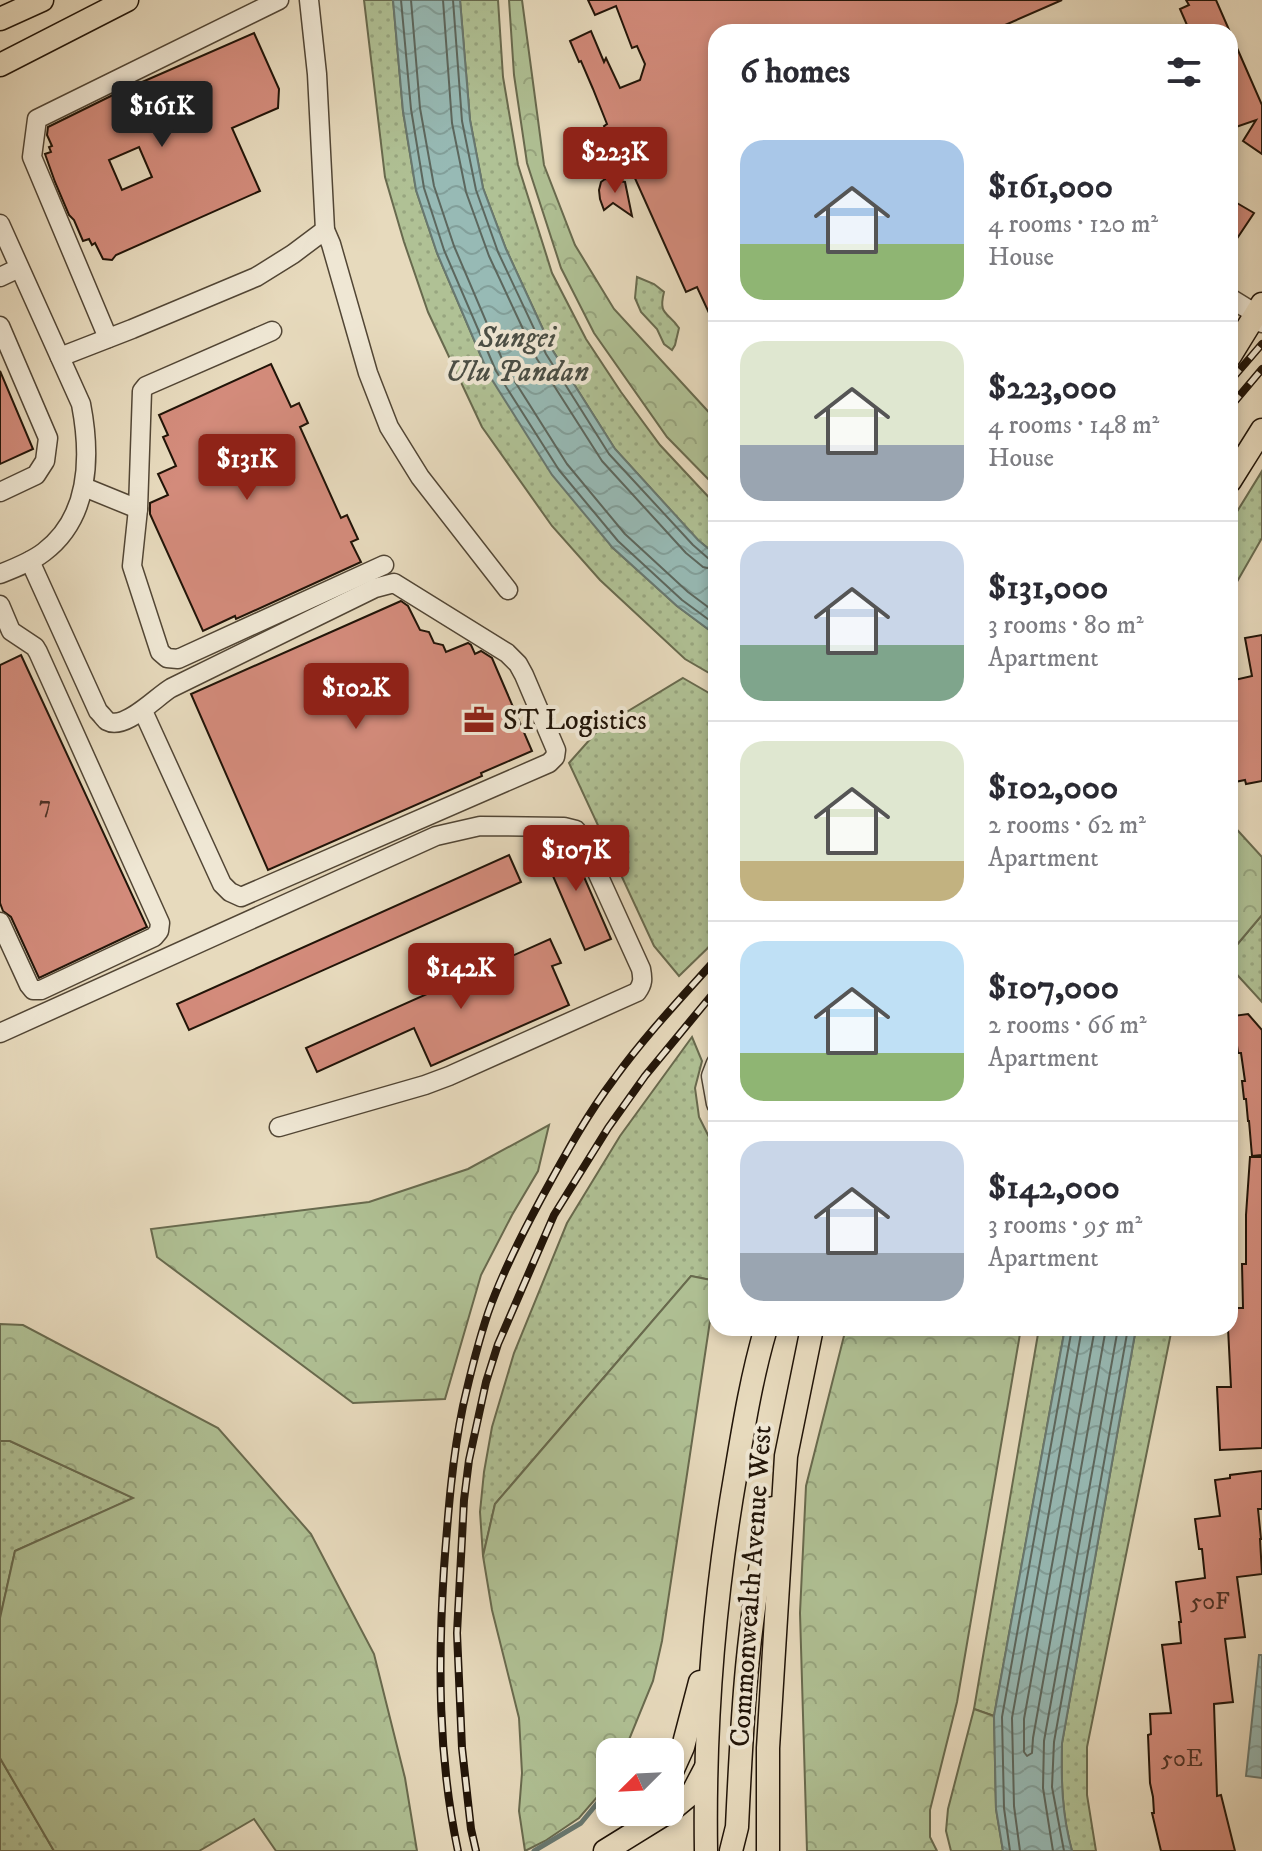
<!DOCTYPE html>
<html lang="en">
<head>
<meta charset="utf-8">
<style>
	body { margin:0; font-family:"IM FELL DW Pica",serif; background:#f7f7f7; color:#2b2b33; height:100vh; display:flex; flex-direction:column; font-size:30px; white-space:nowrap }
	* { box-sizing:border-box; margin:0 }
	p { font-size:26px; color:#7c7c81 }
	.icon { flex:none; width:44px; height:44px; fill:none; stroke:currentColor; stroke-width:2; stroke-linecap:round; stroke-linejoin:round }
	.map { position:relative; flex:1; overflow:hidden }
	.panel { position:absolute; left:708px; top:24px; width:530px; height:1312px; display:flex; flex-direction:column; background:#fff; border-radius:24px; box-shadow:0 4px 12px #0003 }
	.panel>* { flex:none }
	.needle { width:52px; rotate:246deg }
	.fabs { position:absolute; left:596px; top:1738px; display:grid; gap:16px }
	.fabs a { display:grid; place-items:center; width:88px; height:88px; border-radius:16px; background:#fff; box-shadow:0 4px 12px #0003; font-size:40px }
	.price { position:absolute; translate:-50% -68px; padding:0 18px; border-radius:8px; background:#8f2418; color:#fff; font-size:26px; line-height:52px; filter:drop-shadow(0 2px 4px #0008) }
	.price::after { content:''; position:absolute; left:50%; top:48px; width:24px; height:18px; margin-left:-12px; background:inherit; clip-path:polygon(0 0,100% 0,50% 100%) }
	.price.active { background:#222; color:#fff }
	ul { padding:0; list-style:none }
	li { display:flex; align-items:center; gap:24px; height:200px; padding:0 32px }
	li+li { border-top:2px solid #e1e1e2 }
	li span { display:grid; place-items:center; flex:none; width:224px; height:160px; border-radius:24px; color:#555 }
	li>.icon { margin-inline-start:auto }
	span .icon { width:96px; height:96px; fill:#fffc; stroke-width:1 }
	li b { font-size:34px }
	h2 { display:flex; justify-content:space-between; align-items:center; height:96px; padding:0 32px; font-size:34px }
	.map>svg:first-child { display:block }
</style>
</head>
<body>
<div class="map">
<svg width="1262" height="1851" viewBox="0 0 1262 1851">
	<defs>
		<pattern id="green-dots" width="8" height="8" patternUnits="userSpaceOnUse" patternTransform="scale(2)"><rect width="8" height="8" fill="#b0c195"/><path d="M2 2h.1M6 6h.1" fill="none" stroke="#97a57f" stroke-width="1.8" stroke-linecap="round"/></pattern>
		<pattern id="forest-crowns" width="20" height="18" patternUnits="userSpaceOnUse" patternTransform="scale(2)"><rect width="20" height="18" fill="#b0c195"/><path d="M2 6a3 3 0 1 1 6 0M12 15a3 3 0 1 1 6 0" fill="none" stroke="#97a57f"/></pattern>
		<pattern id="water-waves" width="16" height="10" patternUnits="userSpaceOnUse" patternTransform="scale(2)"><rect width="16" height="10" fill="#97bab5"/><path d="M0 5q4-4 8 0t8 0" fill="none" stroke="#829f9a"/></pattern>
	</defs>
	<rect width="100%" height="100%" fill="#e7dabd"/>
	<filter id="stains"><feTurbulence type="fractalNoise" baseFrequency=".0025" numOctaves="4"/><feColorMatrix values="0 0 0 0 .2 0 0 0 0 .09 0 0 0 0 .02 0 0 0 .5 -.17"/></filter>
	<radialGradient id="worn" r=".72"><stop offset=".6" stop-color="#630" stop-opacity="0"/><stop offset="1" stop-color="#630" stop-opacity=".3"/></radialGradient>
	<g fill="url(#green-dots)" stroke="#686a4e" stroke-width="2">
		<polygon points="364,0 393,0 403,111 416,190 437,253 489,375 612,547 677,606 716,635 716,677 685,659 600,580 552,526 482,427 428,312 404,242 385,177"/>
		<polygon points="460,0 498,0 503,77 518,165 552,273 586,339 621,392 660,445 716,505 716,555 698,540 615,449 553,351 506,249 483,188 470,120"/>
		<path d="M637,277L654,284L664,292C658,316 668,311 679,328L675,345L672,350L664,344L657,329L641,312L635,298Z"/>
		<polygon points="1262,471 1262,538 1230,594 1230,523"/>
		<polygon points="683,678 716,697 716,940 679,976 654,946 569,763 600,728"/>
		<polygon points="1262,915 1262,1002 1230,967 1230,953"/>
		<polygon points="692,1037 702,1061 695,1088 699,1117 716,1151 716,1281 691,1276 495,1504 483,1556 480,1512 484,1472 492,1427 514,1353 567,1223 620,1136"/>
		<polygon points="1039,1328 1065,1328 994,1716 974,1709"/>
		<path d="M1136,1328H1172L1087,1747V1795L1096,1851H1072C1062,1815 1061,1781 1062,1743Z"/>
		<polygon points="0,1441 10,1441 134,1498 15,1551 0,1618"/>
		<polygon points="0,1758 54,1851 0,1851"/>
	</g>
	<g fill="url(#forest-crowns)" stroke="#686a4e" stroke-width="2">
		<polygon points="509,0 522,0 544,165 575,245 614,309 716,420 716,487 667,437 594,333 561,268 527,163 514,75"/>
		<polygon points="1230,822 1262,857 1262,915 1230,953"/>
		<polygon points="549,1125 538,1171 512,1215 481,1275 445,1399 353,1403 157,1257 151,1229 369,1202 468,1169"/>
		<polygon points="691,1276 716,1281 662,1641 653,1681 624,1752 610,1752 610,1779 605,1788 579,1818 545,1841 525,1851 519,1811 522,1773 519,1718 492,1610 483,1556 495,1504"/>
		<polygon points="0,1324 23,1325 218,1428 311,1534 374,1654 405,1778 417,1851 276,1851 254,1819 199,1851 54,1851 0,1758 0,1618 15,1551 133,1498 10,1441 0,1441"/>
		<polygon points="846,1328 1021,1328 957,1702 930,1810 930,1837 937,1851 807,1851 800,1613 806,1486"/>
		<polygon points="974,1709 994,1716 996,1809 1003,1851 951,1851 946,1831 948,1809"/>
	</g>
	<g fill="url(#water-waves)" stroke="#687870" stroke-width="2">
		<polygon points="393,0 460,0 470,120 483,188 506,249 553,351 615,449 698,540 716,555 716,635 677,606 612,547 552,475 489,375 437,253 416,190 403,111"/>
		<path d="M1065,1328H1136L1062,1743C1061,1781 1062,1815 1072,1851H1003L996,1809L994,1716Z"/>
		<polygon points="1259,1655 1262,1655 1262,1778 1246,1776"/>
	</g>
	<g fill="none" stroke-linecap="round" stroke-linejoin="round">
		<g stroke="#5c675e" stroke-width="2">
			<polyline points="401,0 411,109 424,188 444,250 496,371 559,470 618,541 682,600 716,625"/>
			<polyline points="411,0 420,108 434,186 454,246 505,366 567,464 625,534 688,592 716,613"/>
			<polyline points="443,0 452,123 466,192 489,256 537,359 602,461 686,553 703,567 716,570"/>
			<polyline points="453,0 462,121 476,190 498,252 546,354 609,454 693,545 709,559 716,560"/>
			<polyline points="1095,1328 1024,1719 1024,1752 1027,1756 1032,1753 1033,1738 1106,1328"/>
			<polyline points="1010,1851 1004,1808 1002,1717 1072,1328"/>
			<polyline points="1020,1851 1014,1806 1012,1718 1082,1328"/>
			<polyline points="1053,1851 1043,1788 1044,1741 1118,1328"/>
			<polyline points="1064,1851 1052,1787 1054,1742 1128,1328"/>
		</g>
		<polyline stroke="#687870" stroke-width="5" points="534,1851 581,1823 604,1795"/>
	</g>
	<g fill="#d38b7b" stroke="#211408" stroke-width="2" fill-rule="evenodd">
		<polygon points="588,0 1062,0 989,32 716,32 716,328 697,287 686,292 625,156 618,158 604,126 607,124 593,89 581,61 579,62 570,41 591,31 604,62 606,58 620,88 640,80 645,64 637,46 632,48 616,6 595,15"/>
		<polygon points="1186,0 1216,0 1230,32 1190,32 1180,9 1189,5"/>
		<polygon points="1230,32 1262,105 1262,154 1243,141 1256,120 1230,129"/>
		<path d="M254,33L279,89L278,108L232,128L260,191L116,255L112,260L103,259L95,243L92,245L89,239L83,241L74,220L69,215L55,182L45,154L51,152L49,147L52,146L47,135L48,127L117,93ZM139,147L152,177L122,190L109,160Z"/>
		<polygon points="605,179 625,182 632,216 613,203 604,210 600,199 599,190 601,182"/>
		<polygon points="1230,199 1254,213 1230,249"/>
		<polygon points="271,364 291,407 299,403 308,423 300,427 341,518 347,515 358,539 351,542 361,562 236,619 235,616 203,631 150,514 150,503 168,495 158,474 176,466 163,437 168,435 159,415"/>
		<polygon points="0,371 33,449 0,464"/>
		<polygon points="401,601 408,606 420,630 429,632 434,643 443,645 446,652 468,643 471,645 475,654 481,651 492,658 532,751 481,773 482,776 268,870 191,694"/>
		<polygon points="1262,635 1262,781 1246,784 1245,780 1230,783 1230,681 1252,676 1245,638"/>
		<polygon points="21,655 147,927 39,978 11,917 3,911 0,903 0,665"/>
		<polygon points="557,839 568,840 611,939 585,950 540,846"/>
		<polygon points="509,855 521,882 189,1030 177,1004"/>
		<polygon points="550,939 561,963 552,966 569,1005 431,1066 414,1028 317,1072 306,1048"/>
		<polygon points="1248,1014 1262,1030 1262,1155 1252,1156 1249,1121 1248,1121 1246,1099 1244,1099 1242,1081 1245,1081 1241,1053 1238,1053 1233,1016"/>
		<polygon points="1250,1157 1262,1157 1262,1448 1220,1450 1217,1387 1231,1387 1228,1328 1230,1328 1230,1308 1243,1308 1242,1264 1246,1264 1246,1215"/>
		<polygon points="1262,1471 1262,1509 1258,1509 1261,1539 1260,1539 1262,1574 1237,1577 1245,1637 1225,1639 1233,1702 1214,1704 1217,1796 1221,1795 1235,1851 1161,1851 1152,1813 1154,1813 1153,1797 1150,1783 1148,1735 1151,1734 1150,1714 1171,1713 1162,1645 1181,1643 1179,1622 1181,1622 1176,1582 1205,1578 1202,1549 1199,1549 1195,1519 1220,1516 1215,1480 1230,1478 1230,1475"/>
	</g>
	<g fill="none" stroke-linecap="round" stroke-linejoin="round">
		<g stroke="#524635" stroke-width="21">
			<g id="minor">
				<polyline points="309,0 317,74 325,230 331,244 368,373 389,427 420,477 508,590"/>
				<path d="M0,224L81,404C91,456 90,517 44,552C31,562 15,568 0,574"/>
				<polyline points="0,277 19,268"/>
				<polyline points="1230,298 1256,314 1262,323"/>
				<polyline points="0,326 48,438 45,461 36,475 0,492"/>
				<polyline points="272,331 146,386 142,391 138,509 132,566 160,652 167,658 178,659 384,565"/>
				<polyline points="108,338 32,157 37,119 279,0"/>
				<polyline points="60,357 132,329 256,277 293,254 325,230"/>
				<polyline points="84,487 138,509"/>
				<path d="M30,561L98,711C100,713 105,719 107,721C125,731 157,696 171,688L375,588L394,583L507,653L518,664L524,675L556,750L555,757L549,763L241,897L230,892L222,884L143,711"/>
				<polyline points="0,605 11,631 35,647 38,652 160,923 159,931 154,937 41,990 33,990 29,985 0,922"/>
				<path d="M0,1033L436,836L480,826L564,827L576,830L581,837L641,969C643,979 643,984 637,992L449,1076L425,1085L279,1127"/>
				<polyline points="716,1063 711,1076 716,1104"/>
			</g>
		</g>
		<g stroke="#211408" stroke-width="25">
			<g id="major">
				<polyline points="0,19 42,0"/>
				<polyline points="0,65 127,0"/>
				<polyline points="1230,356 1262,304"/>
				<polyline points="1230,481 1262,430"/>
				<polyline points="670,1776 683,1747 700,1682"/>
				<polyline points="670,1811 693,1792 705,1769"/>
				<polyline points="605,1851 668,1812"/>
				<path d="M706,1851C704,1724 714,1598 736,1472C744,1424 752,1375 766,1328"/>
				<path d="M731,1851L737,1827C742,1720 747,1612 773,1508"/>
				<polyline points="768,1851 768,1748 786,1456 812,1328"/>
			</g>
		</g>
		<use href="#minor" stroke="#efe7d4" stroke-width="18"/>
		<use href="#major" stroke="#e7dabd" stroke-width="22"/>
		<g stroke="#211408" stroke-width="8">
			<g id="rail">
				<polyline points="1230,381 1262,344"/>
				<polyline points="1230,407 1262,369"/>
				<path d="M458,1851C438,1757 438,1663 444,1568C448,1514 452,1459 463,1406C470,1375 478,1343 488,1313C502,1273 522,1234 542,1197C564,1157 586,1116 614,1079C645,1036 681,998 716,959"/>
				<polyline points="476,1851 471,1829 462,1748 457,1633 464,1500 469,1460 486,1382 498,1344 554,1215 608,1128 645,1076 716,990"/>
			</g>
		</g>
		<use href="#rail" stroke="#efe7d4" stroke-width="5" stroke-dasharray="15" stroke-linecap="butt"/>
	</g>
	<defs>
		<g id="office-bare" transform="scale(2.4)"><path d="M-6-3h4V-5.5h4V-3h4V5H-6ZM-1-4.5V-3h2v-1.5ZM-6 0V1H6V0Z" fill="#8f2418" stroke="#efe7d4" stroke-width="2.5" paint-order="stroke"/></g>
	</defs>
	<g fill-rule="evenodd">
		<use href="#office-bare" x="479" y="720"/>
	</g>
	<g text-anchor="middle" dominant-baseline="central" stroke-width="8" stroke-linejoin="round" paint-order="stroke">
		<g font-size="24" fill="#4e3225">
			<text x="45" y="805">7</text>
			<text x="1210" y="1602">50F</text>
			<text x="1182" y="1759">50E</text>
		</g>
		<g font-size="28" fill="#211408" stroke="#efe7d4" text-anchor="start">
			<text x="503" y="720">ST Logistics</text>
		</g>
		<g font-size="28" fill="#211408" stroke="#efe7d4">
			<text transform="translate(751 1586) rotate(-86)">Commonwealth Avenue West</text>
		</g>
		<g font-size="30" font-style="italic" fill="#4a4e45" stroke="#efe7d4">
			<text x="517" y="338">Sungei<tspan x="517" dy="34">Ulu Pandan</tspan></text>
		</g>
	</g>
	<rect width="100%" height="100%" filter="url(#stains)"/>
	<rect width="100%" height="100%" fill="url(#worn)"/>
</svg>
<div class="fabs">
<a><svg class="needle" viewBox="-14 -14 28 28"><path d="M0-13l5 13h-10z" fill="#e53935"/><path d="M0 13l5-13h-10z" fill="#7c7c81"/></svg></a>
</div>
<b class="price active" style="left:162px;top:149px">$161K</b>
<b class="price" style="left:615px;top:195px">$223K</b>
<b class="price" style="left:247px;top:502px">$131K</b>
<b class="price" style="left:356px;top:731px">$102K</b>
<b class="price" style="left:576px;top:893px">$107K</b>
<b class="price" style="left:461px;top:1011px">$142K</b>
<section class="panel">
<h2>6 homes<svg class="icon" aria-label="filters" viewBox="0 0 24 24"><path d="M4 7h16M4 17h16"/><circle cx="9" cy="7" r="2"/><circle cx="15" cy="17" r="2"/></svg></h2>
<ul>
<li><span style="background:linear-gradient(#a9c7e8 65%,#8fb573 0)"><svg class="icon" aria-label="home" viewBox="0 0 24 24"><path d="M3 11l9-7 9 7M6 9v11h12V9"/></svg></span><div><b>$161,000</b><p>4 rooms · 120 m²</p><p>House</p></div></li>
<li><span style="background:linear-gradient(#dfe7d0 65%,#9aa5b1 0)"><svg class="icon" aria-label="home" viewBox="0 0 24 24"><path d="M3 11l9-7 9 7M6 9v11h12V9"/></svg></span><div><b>$223,000</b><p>4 rooms · 148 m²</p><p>House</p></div></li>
<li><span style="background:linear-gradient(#c9d6e8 65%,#7fa58c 0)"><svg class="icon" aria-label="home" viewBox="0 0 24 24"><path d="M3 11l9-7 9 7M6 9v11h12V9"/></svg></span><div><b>$131,000</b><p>3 rooms · 80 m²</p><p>Apartment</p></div></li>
<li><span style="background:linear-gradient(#dfe7d0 75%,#c2b280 0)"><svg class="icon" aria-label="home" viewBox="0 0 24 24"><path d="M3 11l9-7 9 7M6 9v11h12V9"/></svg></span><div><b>$102,000</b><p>2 rooms · 62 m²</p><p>Apartment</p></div></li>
<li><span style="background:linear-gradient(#bfe0f5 70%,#8fb573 0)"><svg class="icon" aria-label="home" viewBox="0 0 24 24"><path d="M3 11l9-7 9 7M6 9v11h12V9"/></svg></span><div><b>$107,000</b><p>2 rooms · 66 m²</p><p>Apartment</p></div></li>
<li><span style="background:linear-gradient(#c9d6e8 70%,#9aa5b1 0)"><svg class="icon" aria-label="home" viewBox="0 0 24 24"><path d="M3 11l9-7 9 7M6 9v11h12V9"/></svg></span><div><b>$142,000</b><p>3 rooms · 95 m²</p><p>Apartment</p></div></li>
</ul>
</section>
</div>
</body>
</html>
